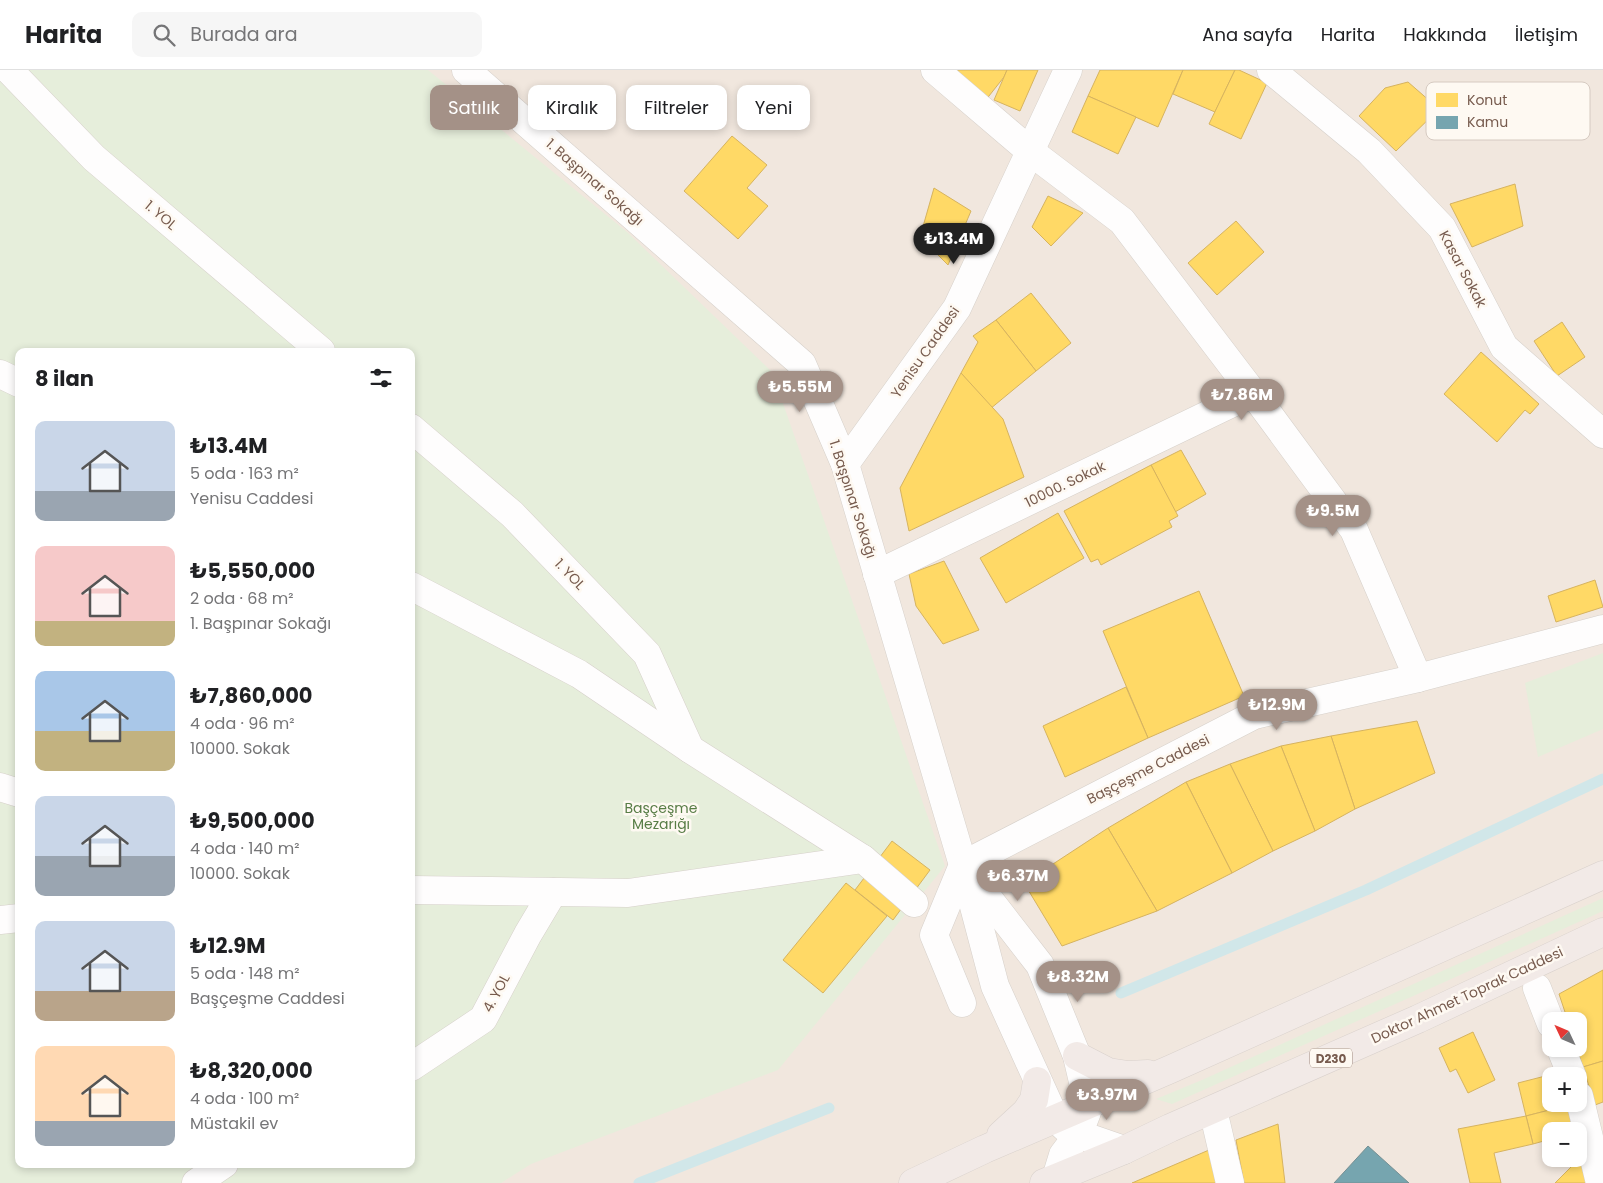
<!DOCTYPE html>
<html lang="tr">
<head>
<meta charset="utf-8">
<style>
	body { margin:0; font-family:Poppins,sans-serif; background:#f6f6f6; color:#202124; height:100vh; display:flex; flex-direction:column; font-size:19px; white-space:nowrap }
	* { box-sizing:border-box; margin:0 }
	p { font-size:16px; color:#757577 }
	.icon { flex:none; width:28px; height:28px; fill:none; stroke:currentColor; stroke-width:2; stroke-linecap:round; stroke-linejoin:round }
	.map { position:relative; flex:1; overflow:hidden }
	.details { position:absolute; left:15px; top:278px; width:400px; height:820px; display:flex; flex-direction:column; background:#fff; border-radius:10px; box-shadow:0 2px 8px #0003 }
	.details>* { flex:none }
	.guide { position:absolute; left:430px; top:15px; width:475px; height:45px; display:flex; gap:10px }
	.needle { width:32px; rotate:314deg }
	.fabs { position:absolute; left:1542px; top:942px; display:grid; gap:10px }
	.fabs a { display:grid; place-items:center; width:45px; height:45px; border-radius:10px; background:#fff; box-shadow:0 2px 8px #0003; font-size:25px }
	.price { position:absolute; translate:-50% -42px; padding:0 11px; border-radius:18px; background:#a49187; color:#fff; font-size:16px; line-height:32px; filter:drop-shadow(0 1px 2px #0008) }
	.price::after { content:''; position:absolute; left:50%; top:30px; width:15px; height:11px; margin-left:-8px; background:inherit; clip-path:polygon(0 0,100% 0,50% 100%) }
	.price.on { background:#222; color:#fff }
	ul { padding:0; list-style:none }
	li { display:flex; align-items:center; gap:15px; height:125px; padding:0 20px }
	li span { display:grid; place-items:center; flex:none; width:140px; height:100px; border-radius:10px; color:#555 }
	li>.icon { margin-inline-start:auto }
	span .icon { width:60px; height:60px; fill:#fffc; stroke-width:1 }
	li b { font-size:21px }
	h2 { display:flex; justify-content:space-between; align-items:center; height:60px; padding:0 20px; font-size:21px }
	.tag { padding:0 18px; border-radius:10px; background:#fff; box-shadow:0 2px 8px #0003; font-size:18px; line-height:45px }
	.tag.on { background:#a49187; color:#fff }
	header { display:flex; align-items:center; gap:30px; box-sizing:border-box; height:70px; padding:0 25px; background:#fff; border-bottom:1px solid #e0e0e0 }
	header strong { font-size:24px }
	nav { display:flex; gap:28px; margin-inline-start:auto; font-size:18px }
	.search { width:350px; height:45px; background:#f6f6f6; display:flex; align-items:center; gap:12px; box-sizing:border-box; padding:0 18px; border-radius:10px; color:#757577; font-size:19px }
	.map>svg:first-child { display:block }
</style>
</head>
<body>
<header>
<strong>Harita</strong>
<div class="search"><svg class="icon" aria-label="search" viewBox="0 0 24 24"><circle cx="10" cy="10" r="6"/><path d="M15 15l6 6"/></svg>Burada ara</div>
<nav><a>Ana sayfa</a><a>Harita</a><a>Hakkında</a><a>İletişim</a></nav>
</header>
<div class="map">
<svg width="1603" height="1113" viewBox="0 0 1603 1113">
	<rect width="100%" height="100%" fill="#f8f4f0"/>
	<path fill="#f1e7de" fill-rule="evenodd" d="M0,0H1603V1113H0ZM19,281H411V1094H19ZM1551,951H1579V979H1551ZM1551,1006H1579V1034H1551ZM1551,1061H1579V1089H1551Z"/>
	<g fill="#e6eedb" fill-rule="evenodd">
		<path d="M0,0H428L627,162L772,302L945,796L778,1000L531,1094L501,1113H0ZM19,281H411V1094H19Z"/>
		<polygon points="1603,583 1603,659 1538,687 1525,613"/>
		<polygon points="1603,828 1603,841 1172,1034 1156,1029 1202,1010"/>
	</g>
	<g fill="#ffd966" stroke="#d6b35f">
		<polygon points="958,0 1007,0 1004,7 985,31 956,3"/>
		<polygon points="1007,0 1038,0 1020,41 994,30"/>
		<polygon points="1100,0 1183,0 1158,57 1088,26"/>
		<polygon points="1183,0 1235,0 1215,42 1173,24"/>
		<polygon points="1235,0 1239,0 1267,13 1241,69 1209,54"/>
		<polygon points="1408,12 1439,39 1396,81 1359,46 1385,18"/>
		<polygon points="1088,26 1136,47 1118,84 1072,62"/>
		<polygon points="732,66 767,95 747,118 768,136 738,169 684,121"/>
		<polygon points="1515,114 1523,156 1472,177 1450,134"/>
		<polygon points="934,118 971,141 948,195 920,167"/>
		<polygon points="1048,126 1083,143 1051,176 1032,157"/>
		<polygon points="1236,151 1264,182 1217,225 1188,193"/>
		<polygon points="1031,223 1071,273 1036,301 996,250"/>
		<polygon points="996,250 1036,301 990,339 961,303 978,272 973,266"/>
		<polygon points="1562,252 1585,287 1557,306 1534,271"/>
		<polygon points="1481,282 1539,334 1530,344 1525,340 1497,372 1444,324"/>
		<polygon points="961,303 1003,349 1024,407 909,461 900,418"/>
		<polygon points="1181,380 1206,424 1175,442 1151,395"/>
		<polygon points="1151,395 1178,446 1169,451 1172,457 1101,495 1098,489 1091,492 1064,441"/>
		<polygon points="1058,443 1084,488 1006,533 980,488"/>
		<polygon points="944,491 979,560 943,574 916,536 909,504"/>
		<polygon points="1595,510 1603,537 1556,552 1548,526"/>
		<polygon points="1199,521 1244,626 1148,668 1103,561"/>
		<polygon points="1126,617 1148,668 1065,707 1043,656"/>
		<polygon points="1417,651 1435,703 1355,739 1331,666"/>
		<polygon points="1331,666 1355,739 1315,761 1281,676"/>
		<polygon points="1281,676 1315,761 1273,781 1230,694"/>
		<polygon points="1230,694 1273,781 1232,803 1186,712"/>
		<polygon points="1186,712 1232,803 1157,841 1108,758"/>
		<polygon points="1108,758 1157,841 1062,876 1024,813"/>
		<polygon points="892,771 930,800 893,850 855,820"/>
		<polygon points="846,813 887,846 823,923 783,890"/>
		<polygon points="1603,900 1603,991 1583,997 1577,979 1579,979 1579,951 1568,951 1559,924"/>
		<polygon points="1473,962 1495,1010 1468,1023 1456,999 1450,1002 1439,978"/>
		<polygon points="1603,991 1603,1032 1595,1035 1583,997"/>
		<polygon points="1561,1002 1562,1006 1551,1006 1551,1034 1569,1035 1526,1046 1518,1013"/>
		<polygon points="1569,1035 1575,1061 1551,1061 1551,1069 1533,1074 1526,1046"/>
		<polygon points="1526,1046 1533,1074 1494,1083 1501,1113 1470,1113 1458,1059"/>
		<polygon points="1278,1054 1285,1113 1244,1113 1236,1070"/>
		<polygon points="1209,1080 1216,1113 1132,1113"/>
		<polygon points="1582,1083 1588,1113 1555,1113 1579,1089"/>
	</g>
	<polygon fill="#76a5af" stroke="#768f92" points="1368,1076 1409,1113 1334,1113"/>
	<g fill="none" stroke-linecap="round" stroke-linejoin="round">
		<g stroke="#d1e7e9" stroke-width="11">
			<polyline points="1121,923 1366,820 1603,709"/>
			<polyline points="639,1113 829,1038"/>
		</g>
		<g stroke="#d6d0ca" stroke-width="29">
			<g id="minor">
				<polyline points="9,0 94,88 321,281"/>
				<polyline points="466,0 802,294 845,394 963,795 995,916 1055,1048 1069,1061 1124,1080"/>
				<polyline points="1271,0 1369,81 1442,158 1504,277 1603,364"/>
				<polyline points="0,304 19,313"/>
				<polyline points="1253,323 1354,460 1418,608"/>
				<polyline points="411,358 512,444 647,584 690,679"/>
				<polyline points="845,394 957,238 1068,0"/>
				<polyline points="877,504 1253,323 1122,151 1031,82 935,0"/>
				<polyline points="411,516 579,604 690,679 863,789"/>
				<polyline points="0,717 19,723"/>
				<polyline points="963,795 1254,645 1418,608 1603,559"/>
				<polyline points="971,806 1040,895 1077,986 1088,1033 1087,1042 1078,1065 1063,1085 1056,1108 1057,1113"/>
				<polyline points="411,820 628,823 863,789 914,833"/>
				<polyline points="0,850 19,848"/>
				<polyline points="1537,918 1551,954"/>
				<polyline points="962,933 934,865 963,795"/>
				<polyline points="1561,979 1572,1006"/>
				<polyline points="411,997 483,949 528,864 553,822"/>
				<polyline points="1579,1026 1600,1113"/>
				<polyline points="1213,1040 1230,1113"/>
				<polyline points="196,1113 224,1094"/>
			</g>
		</g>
		<g stroke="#d9d1cc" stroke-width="29">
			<g id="highway">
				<polyline points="1077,986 1108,1002 1128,1005 1148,1004"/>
				<polyline points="1001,1065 1026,1042 1034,1030 1037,1011"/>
				<polyline points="913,1113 985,1079 1171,999 1603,805"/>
				<polyline points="1044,1113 1124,1080 1170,1058 1418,949 1603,862"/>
			</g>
		</g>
		<use href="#minor" stroke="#fefdfd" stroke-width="28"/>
		<use href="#highway" stroke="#f2eae7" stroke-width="28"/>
	</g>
	<g text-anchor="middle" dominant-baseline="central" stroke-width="5" stroke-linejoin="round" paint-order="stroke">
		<rect fill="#fef9f2" stroke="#a08a7f" stroke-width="1" x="1310" y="978.5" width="42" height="19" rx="4"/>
		<g font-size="12" font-weight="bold" fill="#775b4e">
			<text x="1331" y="988">D230</text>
		</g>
		<g font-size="14" fill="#775b4e" stroke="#fef9f2">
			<text transform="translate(595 112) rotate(41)">1. Başpınar Sokağı</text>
			<text transform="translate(161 145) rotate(40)">1. YOL</text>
			<text transform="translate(1463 199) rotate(62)">Kasar Sokak</text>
			<text transform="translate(925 282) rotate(-55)">Yenisu Caddesi</text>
			<text transform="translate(1065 414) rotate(-26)">10000. Sokak</text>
			<text transform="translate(853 429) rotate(72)">1. Başpınar Sokağı</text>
			<text transform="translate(570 504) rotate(46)">1. YOL</text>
			<text transform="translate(1148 699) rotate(-27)">Başçeşme Caddesi</text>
			<text transform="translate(496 923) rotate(-62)">4. YOL</text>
			<text transform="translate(1467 925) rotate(-25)">Doktor Ahmet Toprak Caddesi</text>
		</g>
		<g font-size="14" fill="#587d46" stroke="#fef9f2">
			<text x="661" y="738">Başçeşme<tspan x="661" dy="16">Mezarığı</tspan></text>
		</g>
	</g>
	<rect x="1426" y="12" width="164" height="58" rx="8" fill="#fef9f2" stroke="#d6cac1" stroke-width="1"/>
	<rect x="1436" y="23" width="22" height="14" fill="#ffd966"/>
	<rect x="1436" y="46" width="22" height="13" fill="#76a5af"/>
	<g font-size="14" fill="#775b4e">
		<text x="1467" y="35">Konut</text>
		<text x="1467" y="57">Kamu</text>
	</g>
</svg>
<div class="fabs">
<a><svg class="needle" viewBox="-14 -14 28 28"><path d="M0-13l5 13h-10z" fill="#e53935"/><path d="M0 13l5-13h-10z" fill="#757577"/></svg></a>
<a>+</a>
<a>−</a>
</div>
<b class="price on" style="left:954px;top:195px">₺13.4M</b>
<b class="price" style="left:800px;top:343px">₺5.55M</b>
<b class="price" style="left:1242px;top:351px">₺7.86M</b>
<b class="price" style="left:1333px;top:467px">₺9.5M</b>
<b class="price" style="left:1277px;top:661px">₺12.9M</b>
<b class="price" style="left:1018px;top:832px">₺6.37M</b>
<b class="price" style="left:1078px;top:933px">₺8.32M</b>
<b class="price" style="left:1107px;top:1051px">₺3.97M</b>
<div class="guide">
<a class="tag on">Satılık</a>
<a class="tag">Kiralık</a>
<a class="tag">Filtreler</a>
<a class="tag">Yeni</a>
</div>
<section class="details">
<h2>8 ilan<svg class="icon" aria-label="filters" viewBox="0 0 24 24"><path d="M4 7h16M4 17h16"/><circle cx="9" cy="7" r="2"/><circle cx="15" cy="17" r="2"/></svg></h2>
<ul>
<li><span style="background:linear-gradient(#c9d6e8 70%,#9aa5b1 0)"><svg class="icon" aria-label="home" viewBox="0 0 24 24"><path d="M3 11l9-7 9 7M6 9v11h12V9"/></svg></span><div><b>₺13.4M</b><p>5 oda · 163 m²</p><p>Yenisu Caddesi</p></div></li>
<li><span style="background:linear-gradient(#f6c9c9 75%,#c2b280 0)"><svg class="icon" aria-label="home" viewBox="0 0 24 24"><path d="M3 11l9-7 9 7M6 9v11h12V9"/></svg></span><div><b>₺5,550,000</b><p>2 oda · 68 m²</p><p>1. Başpınar Sokağı</p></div></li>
<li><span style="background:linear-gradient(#a9c7e8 60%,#c2b280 0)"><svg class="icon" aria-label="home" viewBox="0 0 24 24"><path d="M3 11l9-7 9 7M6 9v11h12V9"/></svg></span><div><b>₺7,860,000</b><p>4 oda · 96 m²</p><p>10000. Sokak</p></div></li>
<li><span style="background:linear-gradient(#c9d6e8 60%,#9aa5b1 0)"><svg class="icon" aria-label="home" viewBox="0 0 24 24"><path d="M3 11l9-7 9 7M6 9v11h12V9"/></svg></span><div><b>₺9,500,000</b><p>4 oda · 140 m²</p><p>10000. Sokak</p></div></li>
<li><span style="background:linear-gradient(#c9d6e8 70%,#b9a48a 0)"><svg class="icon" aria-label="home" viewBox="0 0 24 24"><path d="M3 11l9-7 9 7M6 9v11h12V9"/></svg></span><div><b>₺12.9M</b><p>5 oda · 148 m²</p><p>Başçeşme Caddesi</p></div></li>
<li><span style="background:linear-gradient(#ffd9b3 75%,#9aa5b1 0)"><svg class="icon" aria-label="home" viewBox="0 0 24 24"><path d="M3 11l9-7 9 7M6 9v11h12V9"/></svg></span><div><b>₺8,320,000</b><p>4 oda · 100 m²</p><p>Müstakil ev</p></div></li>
</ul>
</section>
</div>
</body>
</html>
